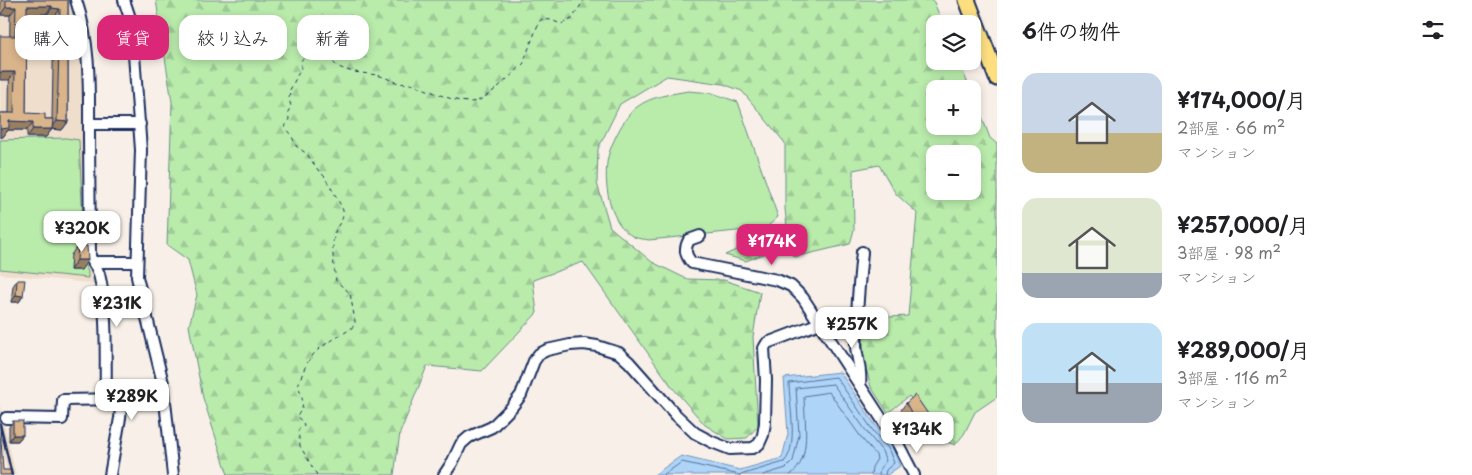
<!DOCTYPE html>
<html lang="ja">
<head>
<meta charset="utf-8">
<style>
	body { margin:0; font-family:"Playpen Sans","Klee One",sans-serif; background:#f6f6f6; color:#202124; height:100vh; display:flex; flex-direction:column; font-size:19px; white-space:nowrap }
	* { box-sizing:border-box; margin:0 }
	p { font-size:16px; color:#757577 }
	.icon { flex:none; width:28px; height:28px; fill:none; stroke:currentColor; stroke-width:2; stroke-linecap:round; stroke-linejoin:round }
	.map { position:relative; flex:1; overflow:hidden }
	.details { display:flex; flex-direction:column; background:#fff; width:475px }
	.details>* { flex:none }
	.top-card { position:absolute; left:15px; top:15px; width:475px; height:45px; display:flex; gap:10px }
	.buttons { position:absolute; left:926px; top:15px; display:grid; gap:10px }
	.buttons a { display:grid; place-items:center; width:55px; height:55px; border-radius:10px; background:#fff; box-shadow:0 2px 8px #0003; font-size:25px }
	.price { position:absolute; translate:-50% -42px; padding:0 11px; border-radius:10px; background:#fff; color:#222; font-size:16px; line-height:32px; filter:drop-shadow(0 1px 2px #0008) }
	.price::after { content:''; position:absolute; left:50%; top:30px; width:15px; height:11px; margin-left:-8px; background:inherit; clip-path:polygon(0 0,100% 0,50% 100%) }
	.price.current { background:#db2777; color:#fff }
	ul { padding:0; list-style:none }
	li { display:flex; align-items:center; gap:15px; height:125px; padding:0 25px }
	li span { display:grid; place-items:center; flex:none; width:140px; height:100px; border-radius:15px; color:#555 }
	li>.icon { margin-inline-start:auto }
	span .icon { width:60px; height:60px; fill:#fffc; stroke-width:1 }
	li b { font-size:21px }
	h2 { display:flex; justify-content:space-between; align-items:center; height:60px; padding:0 25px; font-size:21px }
	.tag { padding:0 18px; border-radius:15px; background:#fff; box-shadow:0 2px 8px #0003; font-size:18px; line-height:45px }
	.tag.current { background:#db2777; color:#fff }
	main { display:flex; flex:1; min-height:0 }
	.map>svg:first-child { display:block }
</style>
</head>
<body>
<main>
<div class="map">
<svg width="997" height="475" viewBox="0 0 997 475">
	<defs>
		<pattern id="forest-firs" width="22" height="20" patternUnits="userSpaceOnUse" patternTransform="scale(1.25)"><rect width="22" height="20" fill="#b9ebab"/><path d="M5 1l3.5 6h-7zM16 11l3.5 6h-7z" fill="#9eca96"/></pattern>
	</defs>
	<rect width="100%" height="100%" fill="#f8f0e8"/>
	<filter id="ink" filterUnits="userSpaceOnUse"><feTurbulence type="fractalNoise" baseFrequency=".02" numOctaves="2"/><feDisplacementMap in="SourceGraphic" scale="10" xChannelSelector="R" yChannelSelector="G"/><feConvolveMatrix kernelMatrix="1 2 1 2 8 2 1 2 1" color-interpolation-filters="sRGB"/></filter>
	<g filter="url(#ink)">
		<g fill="#efdecc">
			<polygon points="0,0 74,0 84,42 87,262 93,269 97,284 0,274"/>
			<polygon points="0,405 16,475 8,475 0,441"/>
		</g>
		<path fill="url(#forest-firs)" stroke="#6a8d84" fill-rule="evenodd" d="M156,0H933L943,24H935V61H959L970,89H935V126H972L973,94L990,138L997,144V397L975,412L964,434L955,445L944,441L909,396L888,413L871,387L863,357L864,323L889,317L908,316L917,213L896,194L879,165L853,170L854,230L850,244L795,257L784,246L746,261L725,255L787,227L785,209V143L742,91L723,84L667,76L620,104L598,149L597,183L610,227L652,262L687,279L724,280L760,292L753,337L758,426L747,438L728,439L705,425L672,387L583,262L533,280L537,313L482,371L427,366L400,433L394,475H228L203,398L189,326L197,295L188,260L167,245L172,102ZM935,154H972V191H935Z"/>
		<g fill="#b9ebab" stroke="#6a8d84">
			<path d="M688,91L712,93L738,102L778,217L766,228L649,240C645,239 638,239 634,237C610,225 604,187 607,163C608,148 625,115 637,107C651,96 672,94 688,91Z"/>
			<polygon points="66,138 79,140 85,266 88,272 88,278 0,269 0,140"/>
		</g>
		<polygon fill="#aed4f7" stroke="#7392ba" points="840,372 878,429 892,445 900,466 887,475 654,475 681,456 740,470 782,458 788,434 784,378"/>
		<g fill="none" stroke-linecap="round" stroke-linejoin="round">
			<g stroke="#56719b" stroke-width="1">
				<path d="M663,475L682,462L740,475L784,462C799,446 789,404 789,383L836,377L874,432L888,448L894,463L886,470L885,475"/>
				<polyline points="763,475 786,468 793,461 799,435 796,388 833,384 869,435 882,451 886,461 880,468 879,475"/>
				<path d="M790,475C813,461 804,418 804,396L829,392L863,440L876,455L877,459L872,467L871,475"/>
			</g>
			<g stroke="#1b2f5e" stroke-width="14">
				<g id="minor">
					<path d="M76,0C91,45 89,91 89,137C89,177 90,217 90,257C93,262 97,268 99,274C108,309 105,362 106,399"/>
					<polyline points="124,0 130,18 133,41 141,150 137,277 163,383 173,475"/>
					<polyline points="89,124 140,124"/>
					<path d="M700,236L689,240C684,249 685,255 692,263L777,280L791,286L803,298L898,444L914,475"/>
					<polyline points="94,264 97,262 137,262"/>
					<path d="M860,384C862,372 857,359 856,346C856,315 859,283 862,252"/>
					<polyline points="6,418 62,419 63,400 122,399 120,418 110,475"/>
					<polyline points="444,475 452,463 461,444 469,437 492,427 511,408 521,395 534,361 539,354 547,350 570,345 584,344 597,346 619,353 629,362 676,415 695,433 712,442 730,449 753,448 759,444 763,435 765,423 766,380 764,348 767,343 820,323"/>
				</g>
			</g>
			<g stroke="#1b2f5e" stroke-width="19">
				<polyline id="highway" points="967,0 997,78"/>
			</g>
			<path stroke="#1b2f5e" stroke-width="1" stroke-dasharray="4 4" stroke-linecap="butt" d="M317,475L300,446L298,430L304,426L303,422L296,416C307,407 302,397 298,385C302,376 305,364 312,356C323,342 342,337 355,325V321L350,293L336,281C334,265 330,245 336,229C339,223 345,218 343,211C343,208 328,182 326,180V178L318,170L307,154L296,146L291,134L285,127L289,119L288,112L291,106L289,99L290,90L301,68V61L309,50L311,43L314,40H318C324,47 329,60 336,65C347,73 365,73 377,75C385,77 392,81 399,83C404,84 409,83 414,85C430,90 460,106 477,101C489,97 514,73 524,63L525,58L539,22L542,19L551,20L561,24L572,19L584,0"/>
			<use href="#minor" stroke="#fff" stroke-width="10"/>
			<use href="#highway" stroke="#fddf80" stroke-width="15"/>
			<polyline stroke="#1b2f5e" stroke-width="2.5" points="0,424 12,475"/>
		</g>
		<g fill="#bb9c78" stroke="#1b2f5e" fill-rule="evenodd">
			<path d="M1,0H68V122L62,130L52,129L46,137H27V130H8L3,137H0V113H9L10,15H0ZM46,14V16L54,17L52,119H45L26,113L27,15Z"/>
			<polygon points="78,245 81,270 70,270 71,255"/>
			<polygon points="17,280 23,296 19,302 11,302 13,286"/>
			<polygon points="906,403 924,426 912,435 899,413"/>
			<polygon points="13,421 23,435 18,441 9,441 9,427"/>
		</g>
		<g fill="#997f62" stroke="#1b2f5e">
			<polygon points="27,6 52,6 46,14 21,15"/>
			<polygon points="6,7 16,7 10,15 0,15"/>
			<polygon points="52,8 60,9 54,17 46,16"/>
			<polygon points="0,72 15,72 9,80 0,80"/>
			<polygon points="9,121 33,122 27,130 8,130 3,137 0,137 0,129"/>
			<polygon points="57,121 68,122 62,130 51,129"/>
			<polygon points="33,129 52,129 46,137 27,137"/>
			<polygon points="77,260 88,260 81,270 70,270"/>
			<polygon points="16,295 23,296 19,302 11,302"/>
			<polygon points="930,417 924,426 912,435 918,425"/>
			<polygon points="13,435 23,435 18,441 9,441"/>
		</g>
		<g fill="#dab58c" stroke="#1b2f5e">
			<polygon points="6,0 68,0 68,122 57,121 60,9 52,8 52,6 27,6 26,113 45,114 45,119 53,119 52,129 33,129 33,122 9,121 9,128 0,129 0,113 14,113 15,72 0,72 0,36 15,36 16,7 6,7"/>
			<polygon points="78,245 87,246 88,260 77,260"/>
			<polygon points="17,280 25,280 23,296 16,295"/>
			<polygon points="915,395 930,417 918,425 906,403"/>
			<rect x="13" y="421" width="10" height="14"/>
			<polygon points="0,425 3,470 10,470 11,475 0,475"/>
		</g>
	</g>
</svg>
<div class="buttons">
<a><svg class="icon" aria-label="layers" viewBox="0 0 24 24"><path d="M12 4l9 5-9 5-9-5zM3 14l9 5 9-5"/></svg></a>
<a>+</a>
<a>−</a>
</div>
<b class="price" style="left:82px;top:253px">¥320K</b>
<b class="price current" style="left:772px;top:266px">¥174K</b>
<b class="price" style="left:117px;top:328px">¥231K</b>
<b class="price" style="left:852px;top:349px">¥257K</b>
<b class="price" style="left:132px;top:421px">¥289K</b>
<b class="price" style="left:917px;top:454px">¥134K</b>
<div class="top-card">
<a class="tag">購入</a>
<a class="tag current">賃貸</a>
<a class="tag">絞り込み</a>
<a class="tag">新着</a>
</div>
</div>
<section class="details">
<h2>6件の物件<svg class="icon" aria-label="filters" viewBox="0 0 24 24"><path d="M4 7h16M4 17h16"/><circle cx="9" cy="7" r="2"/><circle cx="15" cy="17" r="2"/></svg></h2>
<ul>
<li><span style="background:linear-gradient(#c9d6e8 60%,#c2b280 0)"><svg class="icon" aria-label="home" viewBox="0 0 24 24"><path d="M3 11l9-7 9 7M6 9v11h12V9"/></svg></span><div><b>¥174,000/月</b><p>2部屋 · 66 m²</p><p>マンション</p></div></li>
<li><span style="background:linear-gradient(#dfe7d0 75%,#9aa5b1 0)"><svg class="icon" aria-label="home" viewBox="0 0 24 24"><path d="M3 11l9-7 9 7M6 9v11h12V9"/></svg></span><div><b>¥257,000/月</b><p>3部屋 · 98 m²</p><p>マンション</p></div></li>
<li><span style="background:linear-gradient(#bfe0f5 60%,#9aa5b1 0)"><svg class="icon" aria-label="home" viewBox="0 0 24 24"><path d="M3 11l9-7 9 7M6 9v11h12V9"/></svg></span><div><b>¥289,000/月</b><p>3部屋 · 116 m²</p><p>マンション</p></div></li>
</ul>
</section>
</main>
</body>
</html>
